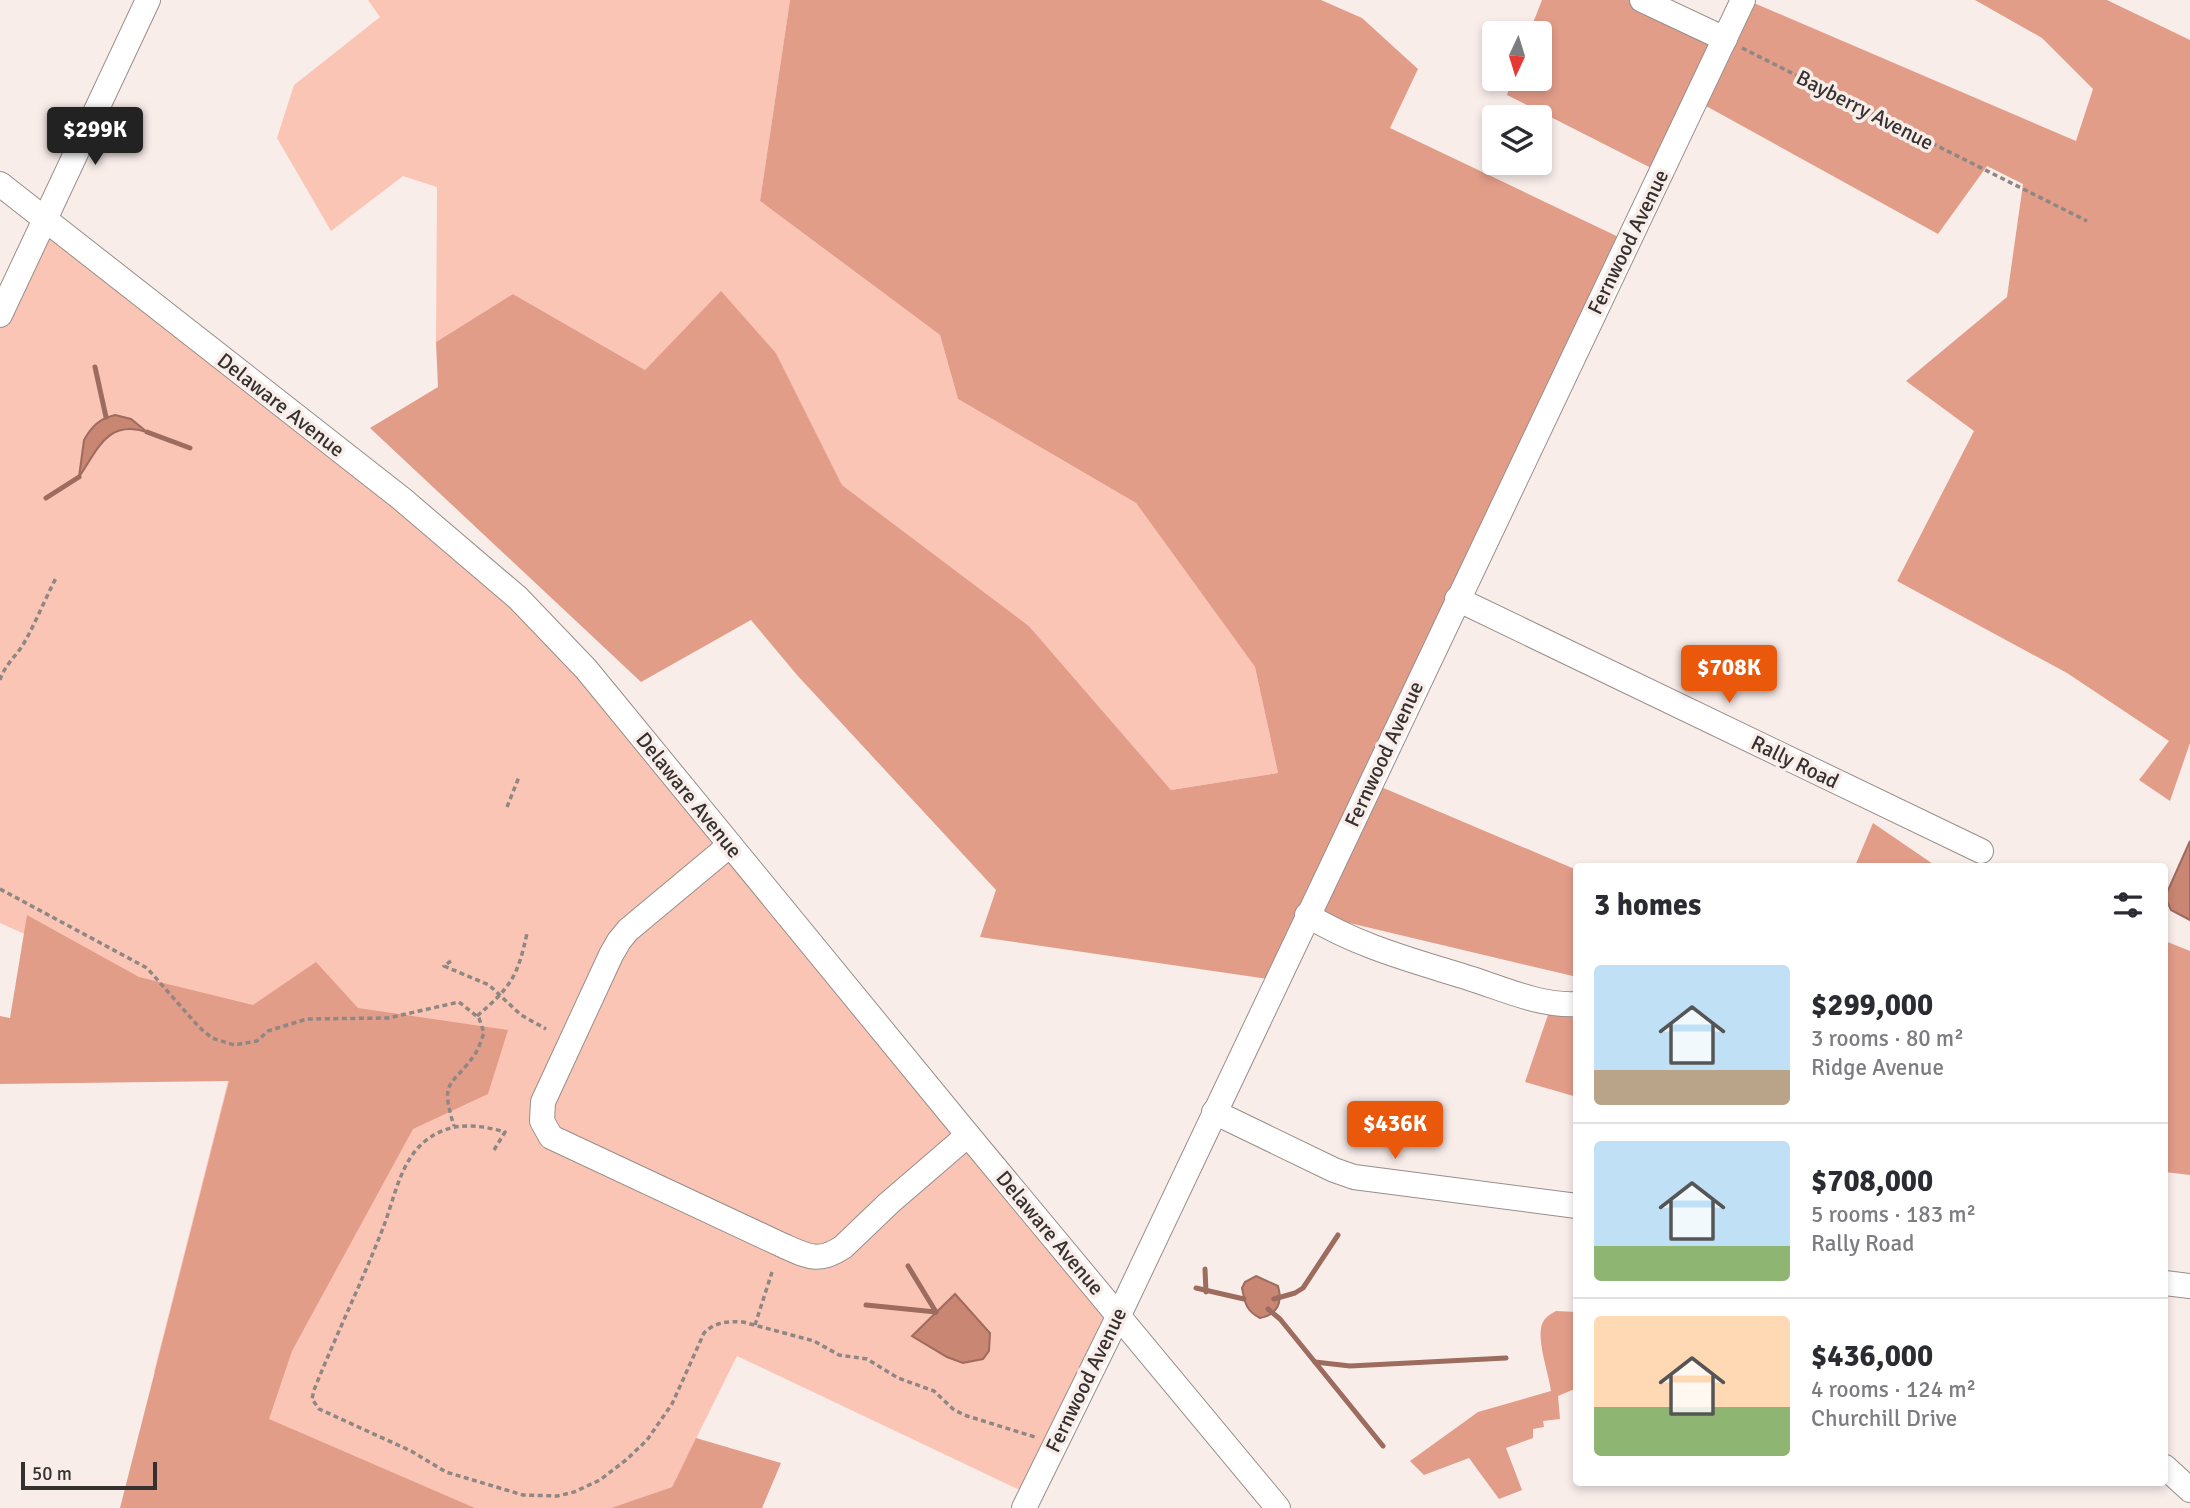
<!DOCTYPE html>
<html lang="en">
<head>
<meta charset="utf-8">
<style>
	body { margin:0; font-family:Signika,sans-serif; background:#f2f2f3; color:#2b2b33; height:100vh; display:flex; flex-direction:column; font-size:26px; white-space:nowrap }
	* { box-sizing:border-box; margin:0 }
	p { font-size:23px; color:#7c7c81 }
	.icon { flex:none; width:38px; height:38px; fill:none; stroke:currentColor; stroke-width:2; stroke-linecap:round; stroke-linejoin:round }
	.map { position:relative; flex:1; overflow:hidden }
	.panel { position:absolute; left:1573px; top:863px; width:595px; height:623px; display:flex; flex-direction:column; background:#fff; border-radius:7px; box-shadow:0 4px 10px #0003 }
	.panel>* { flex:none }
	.needle { width:46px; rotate:184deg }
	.buttons { position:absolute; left:1482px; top:21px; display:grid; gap:14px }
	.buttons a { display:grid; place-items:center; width:70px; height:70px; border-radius:7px; background:#fff; box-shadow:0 4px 10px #0003; font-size:35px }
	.scale { position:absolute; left:21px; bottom:18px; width:136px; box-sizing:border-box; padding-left:7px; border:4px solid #35312f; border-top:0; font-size:19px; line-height:24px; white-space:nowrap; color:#35312f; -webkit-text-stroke:5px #f9edea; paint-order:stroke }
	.price { position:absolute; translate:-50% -60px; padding:0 16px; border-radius:7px; background:#ea580c; color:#fff; font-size:23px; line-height:46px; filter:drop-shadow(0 2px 4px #0008) }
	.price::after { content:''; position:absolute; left:50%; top:42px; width:21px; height:16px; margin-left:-10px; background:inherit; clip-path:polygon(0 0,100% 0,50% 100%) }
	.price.selected { background:#222; color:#fff }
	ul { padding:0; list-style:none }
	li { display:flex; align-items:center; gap:21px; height:175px; padding:0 21px }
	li+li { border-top:2px solid #e1e1e2 }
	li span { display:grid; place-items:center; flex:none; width:196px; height:140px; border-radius:7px; color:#555 }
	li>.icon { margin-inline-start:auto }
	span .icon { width:84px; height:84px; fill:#fffc; stroke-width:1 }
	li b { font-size:30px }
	h2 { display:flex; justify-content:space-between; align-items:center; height:84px; padding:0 21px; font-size:30px }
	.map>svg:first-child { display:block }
</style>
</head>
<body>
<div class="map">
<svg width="2190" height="1508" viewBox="0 0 2190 1508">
	<rect width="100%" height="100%" fill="#f9edea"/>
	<g fill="#fbc5b5">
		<polygon points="368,0 790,0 760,201 940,335 958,399 1136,503 1255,667 1278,773 1171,790 1029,626 842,485 776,353 721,292 645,370 513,294 436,342 437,187 403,176 331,231 277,138 294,85 380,17"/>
		<polygon points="46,221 494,576 1119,1315 1028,1494 737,1356 672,1487 611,1508 475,1508 154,1372 228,1081 42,942 0,923 0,315"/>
	</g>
	<g fill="#e29d89">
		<polygon points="790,0 1321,0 1362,18 1418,69 1390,128 1627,241 1360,778 1577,870 1577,977 1299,911 1268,979 980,937 996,890 797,675 751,620 641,682 370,428 438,387 436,342 513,294 645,370 721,291 776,353 842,485 1029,626 1171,790 1278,773 1255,667 1136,503 958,399 940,335 760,201"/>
		<polygon points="1542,0 1641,0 1726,38 1747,0 2076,141 2093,89 2042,38 1975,0 2107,0 2190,40 2190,743 2170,801 2139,780 2169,741 2067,673 1897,581 1974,431 1906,381 2007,297 2023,184 1987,166 1938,234 1697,101 1661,173 1507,95 1512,79 1540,79 1540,33 1529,33"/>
		<polygon points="1873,823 1936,866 1855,866"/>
		<polygon points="27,915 139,977 253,1005 316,962 358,1008 508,1030 488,1094 413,1129 292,1351 269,1419 475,1508 120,1508 229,1081 0,1084 0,1016 10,1018"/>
		<polygon points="2165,941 2190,951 2190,1175 2165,1172"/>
		<polygon points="1550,1009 1577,1018 1577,1097 1525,1082"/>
		<path d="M1556,1311L1577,1312V1388L1558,1396L1560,1419L1543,1421L1544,1427L1533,1429V1438L1506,1448L1522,1490L1499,1499L1469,1458L1424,1475L1410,1461L1478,1412L1551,1391C1549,1374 1535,1336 1543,1322C1546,1316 1551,1314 1556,1311Z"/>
		<polygon points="696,1438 781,1463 762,1508 611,1508 672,1487"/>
	</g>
	<g fill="#c98672" stroke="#9d6c5e" stroke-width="2">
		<path d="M115,415L131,419L147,432C108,419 98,449 79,477L84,440C92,426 99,419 115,415Z"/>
		<polygon points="2190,841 2190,920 2171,910 2165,897"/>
		<path d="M1256,1276L1278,1286C1283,1303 1277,1315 1260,1318C1246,1311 1245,1303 1242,1288L1245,1282Z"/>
		<polygon points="955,1294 990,1333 989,1351 983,1359 963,1363 947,1357 912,1336"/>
	</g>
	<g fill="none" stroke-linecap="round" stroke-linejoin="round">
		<g stroke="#9d6c5e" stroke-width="5">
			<polyline points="95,367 106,417"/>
			<polyline points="147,432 190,448"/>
			<polyline points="46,498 79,477"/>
			<polyline points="908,1266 936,1312"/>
			<polyline points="1205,1269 1206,1292"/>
			<polyline points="1196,1288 1244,1299"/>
			<polyline points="1274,1299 1295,1293 1303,1288 1338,1235"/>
			<polyline points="866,1305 936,1312"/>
			<polyline points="1268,1309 1280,1319 1383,1446"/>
			<polyline points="1315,1362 1350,1366 1506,1358"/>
		</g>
		<g stroke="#988e8a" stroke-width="26">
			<g id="minor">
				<polyline points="1642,0 1725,39"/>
				<polyline points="0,184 402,499 518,598 586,669 968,1135 1278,1508"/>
				<polyline points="0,315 148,0"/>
				<polyline points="1457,599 1981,851"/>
				<path d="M730,845L628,930L619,941L611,955L543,1102L542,1121L551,1137L784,1246C809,1257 819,1263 843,1247L889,1203L968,1135"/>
				<path d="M1307,915C1359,947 1415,961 1472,979C1506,990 1541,1006 1577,1004"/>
				<polyline points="1214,1112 1334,1170 1354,1177 1577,1206"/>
				<polyline points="2165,1283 2190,1286"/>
				<polyline points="2165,1467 2190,1490"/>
				<polyline points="1024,1508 1119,1315 1743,0"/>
			</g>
		</g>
		<g stroke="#8f8784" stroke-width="3.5" stroke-dasharray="5 3.5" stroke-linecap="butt">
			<polyline points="1742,48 2087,221"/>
			<path d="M0,680C4,666 17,655 24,643C36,622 45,599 56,578"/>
			<polyline points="507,807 519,777"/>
			<path d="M0,889L147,968L199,1027L212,1038L234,1045L257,1041L268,1031L307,1019L388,1018L459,1002L479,1018L484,1033C481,1040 479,1048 475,1054C452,1088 439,1078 454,1126"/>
			<polyline points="451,961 444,966 489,985 521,1015 546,1029"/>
			<path d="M477,1016C511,987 518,976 527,933"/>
			<path d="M494,1150L505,1132C476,1124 449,1121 424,1142C400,1162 394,1200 383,1228C362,1282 336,1335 314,1390L312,1399L319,1409L411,1451L446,1472L523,1495L557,1496L574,1492L600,1480L626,1460L647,1440L672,1404L704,1333C715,1322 727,1321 743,1322L814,1341L839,1355L867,1359L898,1378L934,1391L953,1409L964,1415L1035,1437"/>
			<polyline points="755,1325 772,1272"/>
		</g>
		<use href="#minor" stroke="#fff" stroke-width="24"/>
	</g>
	<g text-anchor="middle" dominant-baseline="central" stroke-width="7" stroke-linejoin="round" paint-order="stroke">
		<g font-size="21" fill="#35312f" stroke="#f9edea">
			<text transform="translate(1865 110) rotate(27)">Bayberry Avenue</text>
			<text transform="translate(1628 242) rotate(-64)">Fernwood Avenue</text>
			<text transform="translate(281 405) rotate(38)">Delaware Avenue</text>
			<text transform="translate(1384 754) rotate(-65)">Fernwood Avenue</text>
			<text transform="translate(1795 762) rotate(26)">Rally Road</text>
			<text transform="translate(689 795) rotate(51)">Delaware Avenue</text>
			<text transform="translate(1050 1233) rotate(50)">Delaware Avenue</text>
			<text transform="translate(1086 1380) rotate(-64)">Fernwood Avenue</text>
		</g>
	</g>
</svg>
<div class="buttons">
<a><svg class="needle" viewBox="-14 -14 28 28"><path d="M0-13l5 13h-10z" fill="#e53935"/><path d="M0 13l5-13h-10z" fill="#7c7c81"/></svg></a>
<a><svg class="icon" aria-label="layers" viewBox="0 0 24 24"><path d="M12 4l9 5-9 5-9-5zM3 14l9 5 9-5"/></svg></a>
</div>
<div class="scale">50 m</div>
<b class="price selected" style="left:95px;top:167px">$299K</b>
<b class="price" style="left:1729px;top:705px">$708K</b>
<b class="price" style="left:1395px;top:1161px">$436K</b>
<section class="panel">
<h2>3 homes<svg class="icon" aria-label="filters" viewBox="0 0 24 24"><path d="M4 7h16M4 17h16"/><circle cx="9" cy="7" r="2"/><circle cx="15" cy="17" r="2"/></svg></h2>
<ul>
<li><span style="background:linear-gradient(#bfe0f5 75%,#b9a48a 0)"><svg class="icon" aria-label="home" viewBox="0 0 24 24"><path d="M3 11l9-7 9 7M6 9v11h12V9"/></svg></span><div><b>$299,000</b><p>3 rooms · 80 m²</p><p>Ridge Avenue</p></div></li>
<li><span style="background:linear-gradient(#bfe0f5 75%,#8fb573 0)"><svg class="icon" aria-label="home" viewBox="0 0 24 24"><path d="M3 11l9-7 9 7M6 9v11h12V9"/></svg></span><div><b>$708,000</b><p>5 rooms · 183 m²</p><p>Rally Road</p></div></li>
<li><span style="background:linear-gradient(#ffd9b3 65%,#8fb573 0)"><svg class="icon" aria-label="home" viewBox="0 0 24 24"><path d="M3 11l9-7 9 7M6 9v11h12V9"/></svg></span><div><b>$436,000</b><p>4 rooms · 124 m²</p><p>Churchill Drive</p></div></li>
</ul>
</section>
</div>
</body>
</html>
